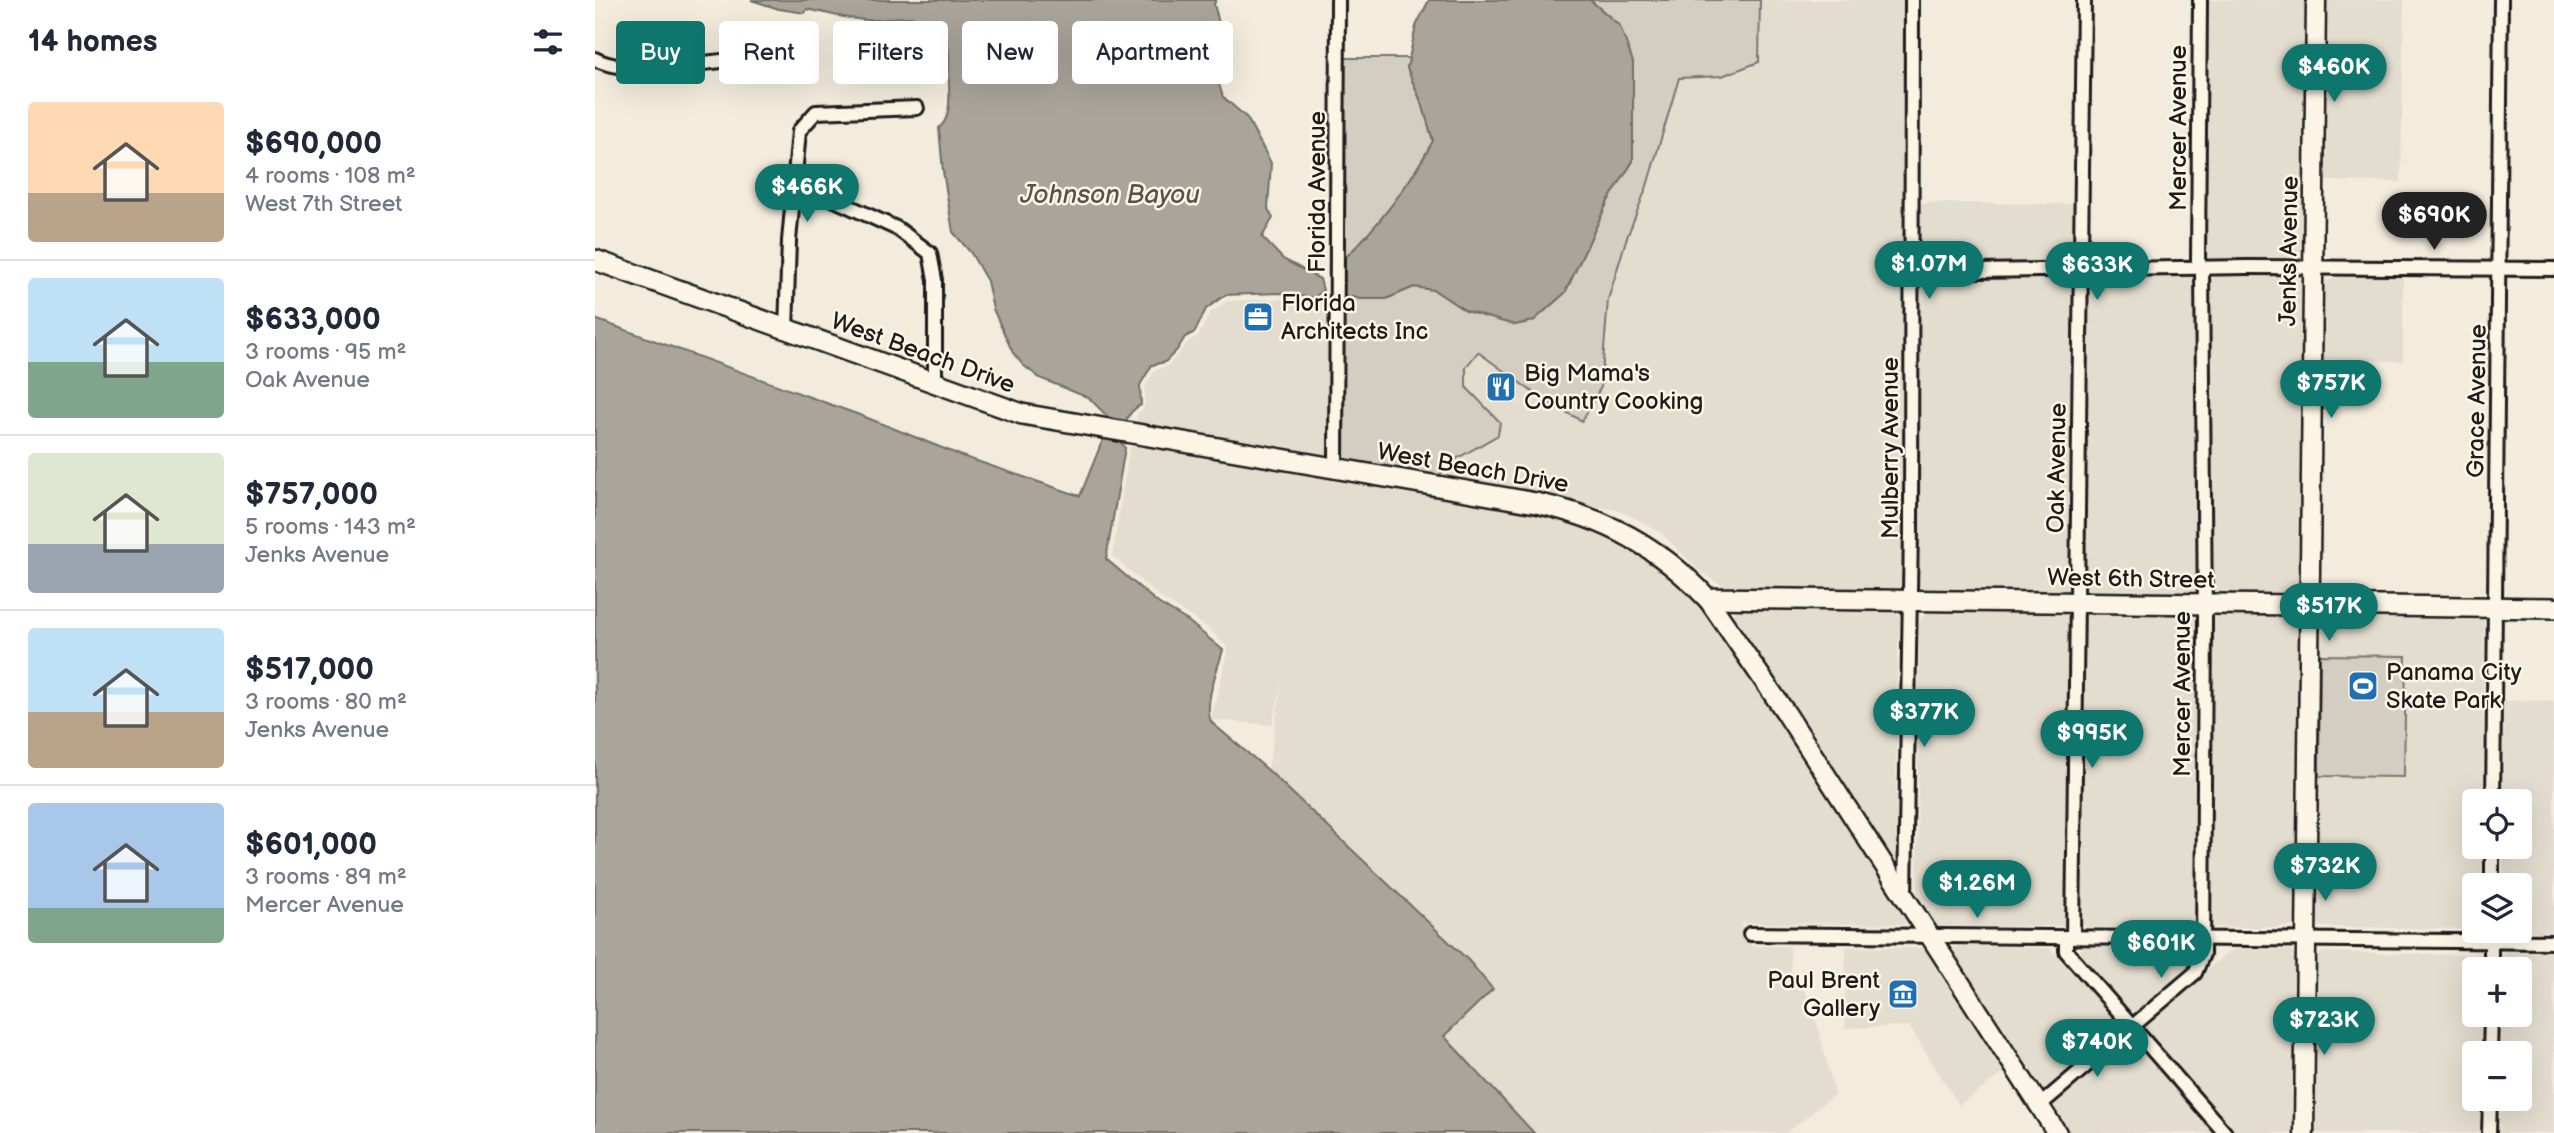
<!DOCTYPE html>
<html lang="en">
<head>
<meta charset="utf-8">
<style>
	body { margin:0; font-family:"Balsamiq Sans",sans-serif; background:#f6f6f7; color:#1f2937; height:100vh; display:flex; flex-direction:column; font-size:26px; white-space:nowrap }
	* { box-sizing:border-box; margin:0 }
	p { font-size:23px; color:#747a83 }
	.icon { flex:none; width:38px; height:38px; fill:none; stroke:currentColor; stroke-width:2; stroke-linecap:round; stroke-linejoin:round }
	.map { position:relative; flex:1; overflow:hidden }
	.drawer { display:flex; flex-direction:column; background:#fff; width:595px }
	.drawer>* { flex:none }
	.guide { position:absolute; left:21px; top:21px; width:665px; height:63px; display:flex; gap:14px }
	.tools { position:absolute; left:1867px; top:789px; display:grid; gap:14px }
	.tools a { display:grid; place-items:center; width:70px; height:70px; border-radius:7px; background:#fff; box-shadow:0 7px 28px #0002; font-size:35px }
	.price { position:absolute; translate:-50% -60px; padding:0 16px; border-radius:24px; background:#0f766e; color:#fff; font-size:23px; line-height:46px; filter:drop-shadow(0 2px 4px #0008) }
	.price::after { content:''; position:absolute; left:50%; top:42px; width:21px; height:16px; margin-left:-10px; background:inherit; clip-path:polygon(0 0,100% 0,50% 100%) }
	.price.selected { background:#222; color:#fff }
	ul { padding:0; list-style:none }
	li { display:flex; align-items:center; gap:21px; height:175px; padding:0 28px }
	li+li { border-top:2px solid #e0e1e3 }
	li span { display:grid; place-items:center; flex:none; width:196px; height:140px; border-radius:7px; color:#555 }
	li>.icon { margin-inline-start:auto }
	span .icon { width:84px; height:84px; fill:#fffc; stroke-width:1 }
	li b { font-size:30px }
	h2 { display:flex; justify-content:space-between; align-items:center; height:84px; padding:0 28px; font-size:30px }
	.tag { padding:0 24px; border-radius:7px; background:#fff; box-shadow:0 7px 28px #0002; font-size:24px; line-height:63px }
	.tag.selected { background:#0f766e; color:#fff }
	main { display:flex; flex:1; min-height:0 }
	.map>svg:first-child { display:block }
</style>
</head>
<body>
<main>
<section class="drawer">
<h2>14 homes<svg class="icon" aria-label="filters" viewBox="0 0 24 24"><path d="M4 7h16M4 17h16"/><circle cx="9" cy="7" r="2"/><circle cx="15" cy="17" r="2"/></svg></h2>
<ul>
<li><span style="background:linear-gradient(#ffd9b3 65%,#b9a48a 0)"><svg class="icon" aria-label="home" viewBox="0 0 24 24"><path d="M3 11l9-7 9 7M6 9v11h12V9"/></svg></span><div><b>$690,000</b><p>4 rooms · 108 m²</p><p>West 7th Street</p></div></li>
<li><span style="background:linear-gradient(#bfe0f5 60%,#7fa58c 0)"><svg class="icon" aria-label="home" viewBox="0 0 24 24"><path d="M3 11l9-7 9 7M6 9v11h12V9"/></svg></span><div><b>$633,000</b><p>3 rooms · 95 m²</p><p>Oak Avenue</p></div></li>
<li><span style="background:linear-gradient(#dfe7d0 65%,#9aa5b1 0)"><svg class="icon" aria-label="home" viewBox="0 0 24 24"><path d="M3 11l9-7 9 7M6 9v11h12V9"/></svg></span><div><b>$757,000</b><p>5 rooms · 143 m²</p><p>Jenks Avenue</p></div></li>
<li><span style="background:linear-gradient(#bfe0f5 60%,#b9a48a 0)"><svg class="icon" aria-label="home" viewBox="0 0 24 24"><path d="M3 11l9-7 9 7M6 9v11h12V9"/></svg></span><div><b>$517,000</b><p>3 rooms · 80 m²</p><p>Jenks Avenue</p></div></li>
<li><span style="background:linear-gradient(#a9c7e8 75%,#7fa58c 0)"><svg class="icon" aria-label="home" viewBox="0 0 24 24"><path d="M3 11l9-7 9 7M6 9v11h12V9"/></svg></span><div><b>$601,000</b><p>3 rooms · 89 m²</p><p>Mercer Avenue</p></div></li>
</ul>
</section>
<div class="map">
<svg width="1959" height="1133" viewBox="0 0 1959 1133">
	<rect width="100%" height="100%" fill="#f3ecdd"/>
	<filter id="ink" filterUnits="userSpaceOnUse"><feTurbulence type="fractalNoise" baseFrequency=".0143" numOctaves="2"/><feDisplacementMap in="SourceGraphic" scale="14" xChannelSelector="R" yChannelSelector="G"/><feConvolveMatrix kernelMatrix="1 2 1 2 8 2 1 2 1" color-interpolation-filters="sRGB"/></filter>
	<g filter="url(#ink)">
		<g fill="#e3ddcf">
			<polygon points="1165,0 1315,0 1310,528 1308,584 1303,590 1132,588 1107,573 1067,534 1042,519 1021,510 842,477 863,458 903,435 905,422 871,387 871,367 883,352 947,399 987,421 1006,387 1013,300 1031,240 1052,186 1085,78 1127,76 1163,62"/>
			<polygon points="1607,0 1710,0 1707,245 1705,253 1691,260 1609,261 1606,247"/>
			<polygon points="1732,0 1809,0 1806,182 1731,181"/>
			<polygon points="1325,203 1481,204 1480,263 1476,265 1331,265 1325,256"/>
			<polygon points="1512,273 1595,274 1604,285 1603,590 1600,594 1492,592 1489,590 1492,285 1497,277"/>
			<polygon points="1624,274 1687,275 1701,277 1707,282 1704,585 1697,594 1621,594 1616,590 1615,284 1617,278"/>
			<polygon points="1808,275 1808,361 1729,360 1729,288 1732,281 1746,277"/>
			<polygon points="1332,278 1473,278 1477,281 1476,584 1474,592 1332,591 1323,585 1326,283"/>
			<polygon points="737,292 735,460 540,426 543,412 548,410 550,403 550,387 560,370 573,366 593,342 604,335 615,313 632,301 686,299 719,303"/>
			<polygon points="535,446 631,458 940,511 999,529 1042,551 1083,583 1107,608 1136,646 1316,922 1308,924 1146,923 1157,946 1195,946 1196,971 1216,1001 1240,1094 1191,1133 939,1133 849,1036 898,990 874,961 673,770 687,682 677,725 616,720 633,652 631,646 613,628 566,598 517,556"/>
			<polygon points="1141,610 1298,612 1303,615 1305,621 1302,665 1301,863 1137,615"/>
			<polygon points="1332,613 1468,613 1473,617 1475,646 1474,797 1471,924 1469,926 1342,926 1324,900 1322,893 1324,626 1326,618"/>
			<polygon points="1492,614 1597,615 1601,618 1599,923 1596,927 1491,927 1488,925 1488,617"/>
			<polygon points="1622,615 1699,616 1705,620 1700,922 1697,927 1620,927 1616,923 1619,619"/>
			<polygon points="1733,616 1886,618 1889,620 1888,801 1880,802 1880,847 1887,847 1887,885 1880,886 1879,929 1726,927 1722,924 1724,776 1809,777 1811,656 1725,655 1726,624 1728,618"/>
			<polygon points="1909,701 1959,701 1959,932 1909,931 1925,931 1925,886 1908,885 1908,847 1925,847 1925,802 1908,801"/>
			<polygon points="1362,946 1455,948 1525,1027 1454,1089 1449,1090 1356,950"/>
			<polygon points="1251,947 1332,948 1413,1070 1364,1105 1314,1026 1250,1028"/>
			<polygon points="1491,947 1592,949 1595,951 1598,958 1594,966 1538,1018 1486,955 1486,949"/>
			<polygon points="1640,949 1695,950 1701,954 1699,1133 1643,1133 1550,1030 1551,1024 1632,953"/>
			<polygon points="1727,952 1885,955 1886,969 1880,970 1880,1015 1886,1015 1885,1053 1880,1054 1880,1099 1885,1099 1884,1133 1720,1133 1722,956"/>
			<polygon points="1910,952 1959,952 1959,1133 1905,1133 1905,1099 1925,1099 1925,1054 1905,1053 1906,1015 1925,1015 1925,970 1907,969 1907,955"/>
			<polygon points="1534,1039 1537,1040 1619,1133 1475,1133 1458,1104"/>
		</g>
		<g fill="#d3cec1" stroke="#78756e" stroke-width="2">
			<polygon points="995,0 1165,0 1164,62 1127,76 1084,78 1052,186 1031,240 1013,300 1006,387 987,421 947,399 883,352 871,367 871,387 905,422 903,435 863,458 842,477 747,461 749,295 766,299 791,299 819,287 839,290 871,311 920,325 938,321 970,293 1013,201 1038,161 1025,26"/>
			<path d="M749,58H815L812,68L828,106L838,141C813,188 787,222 749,259Z"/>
			<polygon points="1725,655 1811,656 1809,777 1724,776"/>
		</g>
		<g fill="#aaa59b" stroke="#716e68" stroke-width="2">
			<path d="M156,0H621L619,4L624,23L612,32L603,49L621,75L628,97L652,118L676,163L673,209L678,218L667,237L688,259L725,279L728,290L719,298L686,293L630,295L611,309L600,332L590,337L582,350L570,362L557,365L545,385L546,405C530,413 529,426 526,442L530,448L511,559L563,603L593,621L628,650C623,668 607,707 617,723L673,770L874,961L895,986L898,989L849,1036L939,1133H0V319L270,417L367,456L485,496L508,439L512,416L494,398L445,378L428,365L418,353L398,309L392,281L376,253L358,232L348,171L344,128C357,117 354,97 354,82C355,43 357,16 308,17C297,17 286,21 275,20C255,20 232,13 212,9L210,13L184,9Z"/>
			<path d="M834,0H995L1025,26L1038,62V161L1013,201L970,293L938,321L920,325L871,311L839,290L819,287L791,299H766L749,295V259C786,223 813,187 838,141L828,106L812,68L821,26Z"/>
		</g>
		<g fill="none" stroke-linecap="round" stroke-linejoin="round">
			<g stroke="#1c1c1c" stroke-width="18">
				<g id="street">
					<path d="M0,59C35,77 98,63 137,60"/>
					<polyline points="199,181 303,229 335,253 340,280 340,383"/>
					<polyline points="1317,272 1653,267 1959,269"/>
					<polyline points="191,330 194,241 204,131 221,112 322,108"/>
					<polyline points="741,469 743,0"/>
					<polyline points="1898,802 1906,0"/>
					<polyline points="1897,886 1897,847"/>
					<polyline points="1310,895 1316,530 1317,0"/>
					<polyline points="1155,934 1959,942"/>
					<polyline points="1471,937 1471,951 1630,1133"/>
					<polyline points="1478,938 1489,0"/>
					<polyline points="1896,970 1896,931"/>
					<polyline points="1895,1054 1896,1015"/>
					<polyline points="1444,1106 1600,973 1608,954 1610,620 1607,268 1603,260 1605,0"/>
					<polyline points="1894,1133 1895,1099"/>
				</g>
			</g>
			<g stroke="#1c1c1c" stroke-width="23">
				<g id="secondary">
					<polyline points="1112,598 1191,713 1462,1133"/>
					<polyline points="1709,1133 1721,0"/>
				</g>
			</g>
			<g stroke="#1c1c1c" stroke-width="24">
				<path id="primary" d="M0,260L427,414L941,503C1011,518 1063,546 1112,598L1959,608"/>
			</g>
			<use href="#street" stroke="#fcf5e5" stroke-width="12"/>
			<use href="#secondary" stroke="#fcf5e5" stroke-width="18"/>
			<use href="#primary" stroke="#fcf5e5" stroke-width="19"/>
		</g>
	</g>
	<defs>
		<g id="office-square" transform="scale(1.575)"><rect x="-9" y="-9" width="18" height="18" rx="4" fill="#1f6fb2" stroke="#fcf5e5"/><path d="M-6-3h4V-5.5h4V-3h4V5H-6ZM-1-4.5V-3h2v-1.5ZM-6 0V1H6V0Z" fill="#fff"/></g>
		<g id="restaurant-square" transform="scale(1.575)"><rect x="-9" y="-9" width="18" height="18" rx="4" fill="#1f6fb2" stroke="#fcf5e5"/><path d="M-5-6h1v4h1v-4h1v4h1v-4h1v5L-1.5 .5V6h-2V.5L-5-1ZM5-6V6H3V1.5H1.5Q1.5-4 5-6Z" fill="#fff"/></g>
		<g id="stadium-square" transform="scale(1.575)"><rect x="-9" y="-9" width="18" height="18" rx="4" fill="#1f6fb2" stroke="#fcf5e5"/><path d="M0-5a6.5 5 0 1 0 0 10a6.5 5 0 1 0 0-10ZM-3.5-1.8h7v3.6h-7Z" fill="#fff"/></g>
		<g id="museum-square" transform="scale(1.575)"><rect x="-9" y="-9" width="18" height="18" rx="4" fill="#1f6fb2" stroke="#fcf5e5"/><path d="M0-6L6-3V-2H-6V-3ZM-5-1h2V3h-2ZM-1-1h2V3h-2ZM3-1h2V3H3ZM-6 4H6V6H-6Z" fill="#fff"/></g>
	</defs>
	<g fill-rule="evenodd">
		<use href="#office-square" x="663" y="317"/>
		<use href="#restaurant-square" x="906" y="387"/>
		<use href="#stadium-square" x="1768" y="686"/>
		<use href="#museum-square" x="1308" y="994"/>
	</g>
	<g text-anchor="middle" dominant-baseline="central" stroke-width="5" stroke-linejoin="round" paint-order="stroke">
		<g font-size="24" fill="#1c1c1c" stroke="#fcf5e5">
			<text transform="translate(1583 128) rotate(-90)">Mercer Avenue</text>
			<text transform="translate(722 192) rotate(-90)">Florida Avenue</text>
			<text transform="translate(1694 251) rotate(-89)">Jenks Avenue</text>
			<text transform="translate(328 353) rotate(20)">West Beach Drive</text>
			<text transform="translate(1882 401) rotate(-89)">Grace Avenue</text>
			<text transform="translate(1295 448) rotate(-90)">Mulberry Avenue</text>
			<text transform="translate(878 468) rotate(10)">West Beach Drive</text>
			<text transform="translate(1462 468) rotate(-89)">Oak Avenue</text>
			<text transform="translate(1536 579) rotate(1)">West 6th Street</text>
			<text transform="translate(1587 694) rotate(-90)">Mercer Avenue</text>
		</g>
		<g font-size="24" fill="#1c1c1c" stroke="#fcf5e5" text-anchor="start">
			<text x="686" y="303">Florida<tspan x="686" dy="28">Architects Inc</tspan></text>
			<text x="929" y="373">Big Mama's<tspan x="929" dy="28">Country Cooking</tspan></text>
			<text x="1791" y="672">Panama City<tspan x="1791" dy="28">Skate Park</tspan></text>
			<text x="1285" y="980" text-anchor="end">Paul Brent<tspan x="1285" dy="28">Gallery</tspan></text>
		</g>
		<g font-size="26" font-style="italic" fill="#55534f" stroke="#fcf5e5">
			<text x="515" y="195">Johnson Bayou</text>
		</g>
	</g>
</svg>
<div class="tools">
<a><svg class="icon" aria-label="locate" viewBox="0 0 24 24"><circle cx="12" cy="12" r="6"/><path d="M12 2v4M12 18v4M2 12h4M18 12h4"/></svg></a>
<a><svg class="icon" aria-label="layers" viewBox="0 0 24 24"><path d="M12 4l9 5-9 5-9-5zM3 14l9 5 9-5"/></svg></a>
<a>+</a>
<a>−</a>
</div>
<b class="price" style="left:1739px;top:104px">$460K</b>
<b class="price" style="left:212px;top:224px">$466K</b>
<b class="price selected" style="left:1839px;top:252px">$690K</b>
<b class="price" style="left:1334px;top:301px">$1.07M</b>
<b class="price" style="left:1502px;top:302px">$633K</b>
<b class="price" style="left:1736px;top:420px">$757K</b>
<b class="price" style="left:1734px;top:643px">$517K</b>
<b class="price" style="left:1329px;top:749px">$377K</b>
<b class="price" style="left:1497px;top:770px">$995K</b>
<b class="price" style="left:1730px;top:903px">$732K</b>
<b class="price" style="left:1382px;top:920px">$1.26M</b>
<b class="price" style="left:1566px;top:980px">$601K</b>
<b class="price" style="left:1729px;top:1057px">$723K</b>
<b class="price" style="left:1502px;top:1079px">$740K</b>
<div class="guide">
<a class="tag selected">Buy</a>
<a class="tag">Rent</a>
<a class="tag">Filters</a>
<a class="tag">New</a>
<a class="tag">Apartment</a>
</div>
</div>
</main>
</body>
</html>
